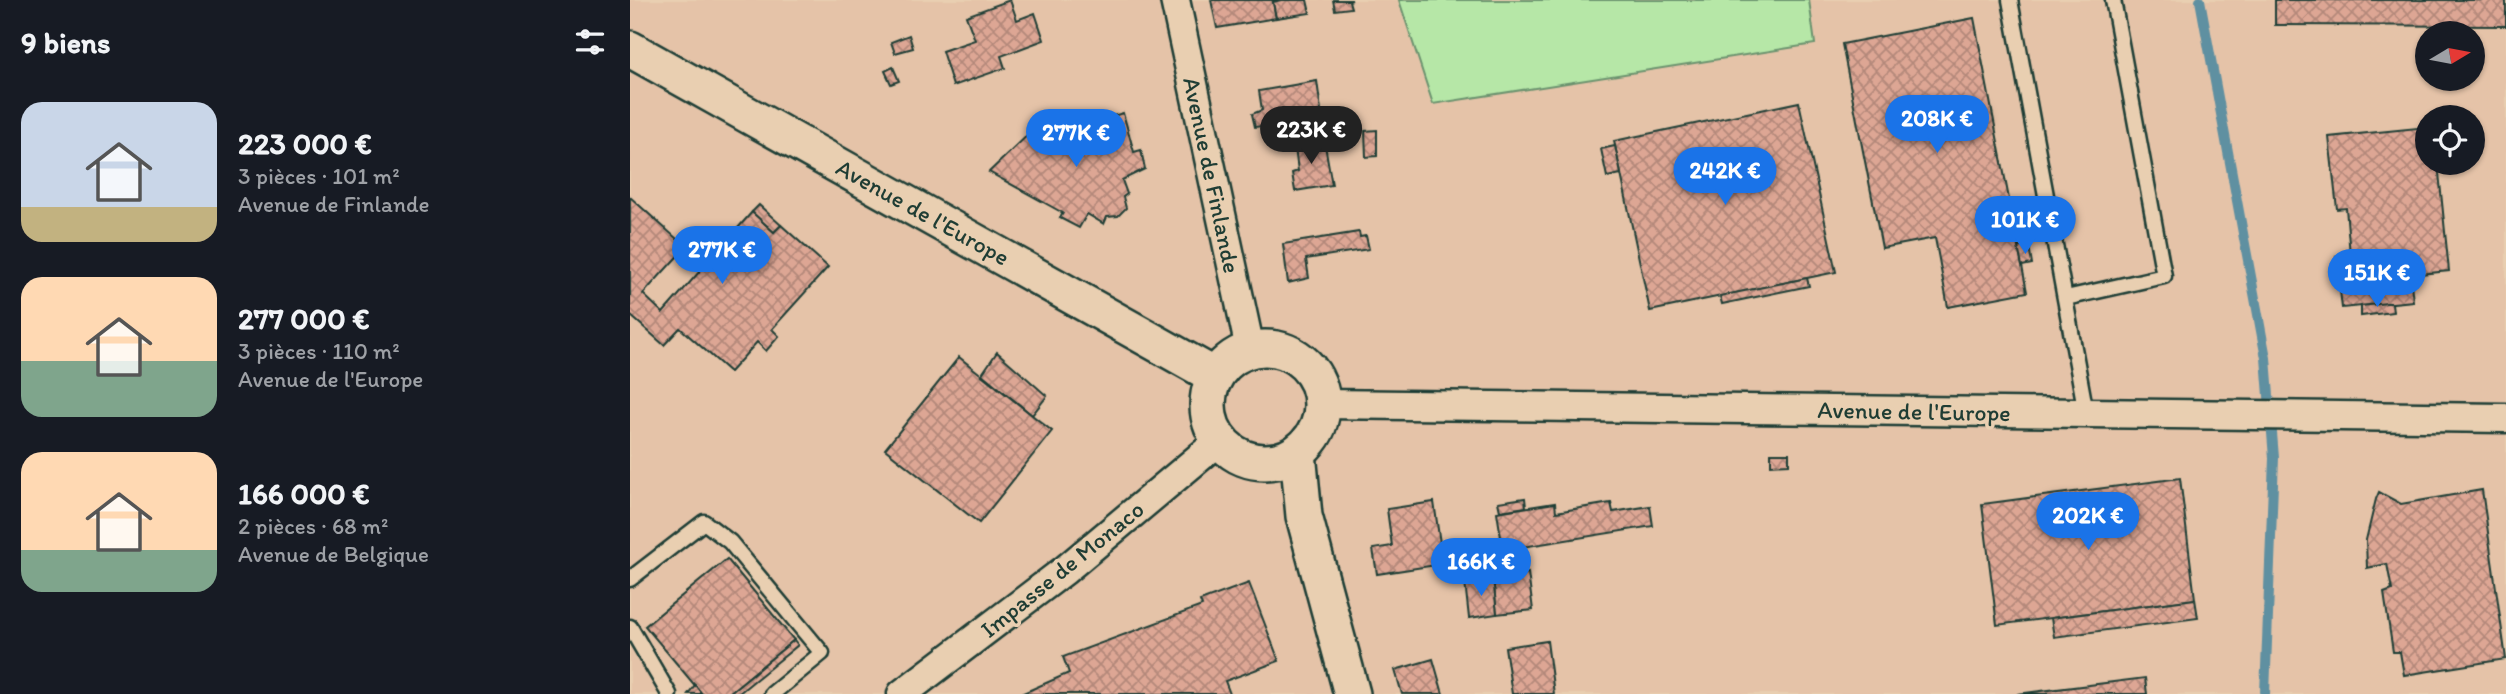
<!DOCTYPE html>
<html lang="fr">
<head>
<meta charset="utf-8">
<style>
	body { margin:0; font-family:Itim,sans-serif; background:#242831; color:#f1f3f6; height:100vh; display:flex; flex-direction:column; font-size:26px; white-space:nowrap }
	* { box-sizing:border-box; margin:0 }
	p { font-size:23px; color:#9ea1a6 }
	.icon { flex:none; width:38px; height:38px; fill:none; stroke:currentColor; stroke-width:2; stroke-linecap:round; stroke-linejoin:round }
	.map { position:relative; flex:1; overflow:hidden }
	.sheet { display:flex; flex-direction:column; background:#171b24; width:630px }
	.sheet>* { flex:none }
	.needle { width:46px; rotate:80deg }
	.controls { position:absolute; left:1785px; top:21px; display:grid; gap:14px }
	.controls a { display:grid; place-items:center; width:70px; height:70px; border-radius:50%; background:#171b24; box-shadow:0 2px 5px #0004; font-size:35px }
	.price { position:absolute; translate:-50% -60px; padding:0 16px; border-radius:24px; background:#1a73e8; color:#fff; font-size:23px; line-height:46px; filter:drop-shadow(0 2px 4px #0008) }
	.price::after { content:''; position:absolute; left:50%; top:42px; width:21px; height:16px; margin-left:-10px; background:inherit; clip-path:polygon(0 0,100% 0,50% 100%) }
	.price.active { background:#222; color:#fff }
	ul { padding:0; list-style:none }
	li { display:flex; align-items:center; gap:21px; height:175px; padding:0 21px }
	li span { display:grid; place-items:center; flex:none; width:196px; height:140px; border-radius:21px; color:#555 }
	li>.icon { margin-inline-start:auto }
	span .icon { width:84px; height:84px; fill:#fffc; stroke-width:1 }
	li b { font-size:30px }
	h2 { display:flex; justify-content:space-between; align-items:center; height:84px; padding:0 21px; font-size:30px }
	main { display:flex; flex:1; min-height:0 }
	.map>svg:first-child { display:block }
</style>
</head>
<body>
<main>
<section class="sheet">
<h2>9 biens<svg class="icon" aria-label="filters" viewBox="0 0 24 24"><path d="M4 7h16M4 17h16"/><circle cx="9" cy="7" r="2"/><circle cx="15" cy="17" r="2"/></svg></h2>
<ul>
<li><span style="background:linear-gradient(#c9d6e8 75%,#c2b280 0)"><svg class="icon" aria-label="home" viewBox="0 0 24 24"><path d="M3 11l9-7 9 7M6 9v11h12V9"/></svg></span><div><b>223 000 €</b><p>3 pièces · 101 m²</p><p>Avenue de Finlande</p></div></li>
<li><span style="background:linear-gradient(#ffd9b3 60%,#7fa58c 0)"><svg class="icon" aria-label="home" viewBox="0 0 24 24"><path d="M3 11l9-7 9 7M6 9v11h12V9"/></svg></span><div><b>277 000 €</b><p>3 pièces · 110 m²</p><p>Avenue de l'Europe</p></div></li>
<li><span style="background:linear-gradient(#ffd9b3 70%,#7fa58c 0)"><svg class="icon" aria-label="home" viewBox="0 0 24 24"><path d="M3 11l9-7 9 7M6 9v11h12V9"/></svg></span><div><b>166 000 €</b><p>2 pièces · 68 m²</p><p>Avenue de Belgique</p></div></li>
</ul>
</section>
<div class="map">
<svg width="1876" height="694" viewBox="0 0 1876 694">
	<defs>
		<pattern id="building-cross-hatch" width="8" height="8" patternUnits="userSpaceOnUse" patternTransform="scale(1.75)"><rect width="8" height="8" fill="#dda694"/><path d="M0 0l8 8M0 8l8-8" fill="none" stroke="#b3887a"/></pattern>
	</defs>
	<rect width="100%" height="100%" fill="#e9cfb1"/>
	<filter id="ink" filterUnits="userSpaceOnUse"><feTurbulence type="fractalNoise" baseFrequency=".0143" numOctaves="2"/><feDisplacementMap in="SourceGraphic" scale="14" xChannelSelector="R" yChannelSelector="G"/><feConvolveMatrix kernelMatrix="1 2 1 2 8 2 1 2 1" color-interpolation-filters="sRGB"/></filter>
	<g filter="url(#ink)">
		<path fill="#e5c3a8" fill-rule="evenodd" d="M0,0H1876V694H0ZM1797,33H1843V79H1797ZM1797,117H1843V163H1797Z"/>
		<polygon fill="#b6e7a7" stroke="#6a926e" stroke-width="2" points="769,0 1179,0 1185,44 803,104"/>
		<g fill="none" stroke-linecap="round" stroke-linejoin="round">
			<polyline stroke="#5f90a1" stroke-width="10" points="1570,0 1636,358 1644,458 1635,694"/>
		</g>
		<g fill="url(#building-cross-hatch)" stroke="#1f3d34" stroke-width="2">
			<polygon points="380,0 387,20 405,13 414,40 371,56 375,68 323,86 312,51 345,40 336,16"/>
			<polygon points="581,0 651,0 643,2 646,18 587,28"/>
			<polygon points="651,0 677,0 680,13 646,18 643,2"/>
			<polygon points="703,0 722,0 719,1 721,8 705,10"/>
			<polygon points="1645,0 1876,0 1876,26 1645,25"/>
			<polygon points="1344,18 1397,292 1318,307 1305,238 1252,248 1212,44"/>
			<polygon points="279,35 283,48 265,53 261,42"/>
			<polygon points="263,67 269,81 261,84 255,71"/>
			<polygon points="687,81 692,118 625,127 622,114 632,110 629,91"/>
			<polygon points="1169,102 1206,272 1020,311 984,141"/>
			<polygon points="493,113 504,152 511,150 515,169 492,180 497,194 493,197 496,208 488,216 477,217 474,224 457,214 449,228 430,218 433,213 359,172 407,126 419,135"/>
			<polygon points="1797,127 1797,163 1808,163 1819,271 1780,275 1783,301 1712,308 1706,256 1720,255 1716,208 1707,209 1699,137"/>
			<polygon points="747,130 747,156 736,157 735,131"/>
			<polygon points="684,138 684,147 695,145 702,185 665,191 662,173 668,171 664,140"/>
			<polygon points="985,146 991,174 977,177 971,149"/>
			<polygon points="0,197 56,247 13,294 33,313 122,212 144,232 151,225 198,267 142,329 149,336 136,351 127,342 100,372 50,328 34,345 0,315"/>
			<polygon points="129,205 151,225 144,232 122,212"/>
			<polygon points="729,232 730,237 736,236 739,249 676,259 679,278 658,283 653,244"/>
			<polygon points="79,246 86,252 74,266 67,259"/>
			<polygon points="1399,246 1402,264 1392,266 1388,247"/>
			<polygon points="1177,278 1179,286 1092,304 1090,296"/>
			<polygon points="1757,303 1762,303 1763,312 1731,316 1731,306"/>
			<polygon points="367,352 417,396 402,415 352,374"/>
			<polygon points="329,357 422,431 349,523 255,449"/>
			<polygon points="1141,453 1159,453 1159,464 1141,465"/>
			<polygon points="1550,478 1565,599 1367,625 1352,504"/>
			<polygon points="1852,490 1876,659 1774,675 1770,652 1763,652 1754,593 1762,590 1757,564 1737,568 1736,540 1746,499 1749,492 1771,504"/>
			<polygon points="895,498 896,507 870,511 868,502"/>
			<polygon points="804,502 813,564 747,574 743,549 762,546 757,509"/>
			<polygon points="925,503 926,512 981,503 983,512 1020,506 1023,526 873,550 867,512"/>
			<polygon points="97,559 164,640 98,694 72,694 15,626"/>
			<polygon points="898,573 903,610 867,614 863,578"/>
			<polygon points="863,578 867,614 839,618 835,582"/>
			<polygon points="619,583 649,661 595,681 600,694 391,694 439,673 433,657 572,606 570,601"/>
			<polygon points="1565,599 1568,618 1424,637 1421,618"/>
			<polygon points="164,640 168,645 108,694 98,694"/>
			<polygon points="917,641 924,694 882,694 875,647"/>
			<polygon points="803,659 813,694 772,694 765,670"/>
			<polygon points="1515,678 1517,694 1387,694"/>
			<polygon points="65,685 72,694 58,694"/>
		</g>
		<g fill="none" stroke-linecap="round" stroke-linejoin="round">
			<g stroke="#1f3d34" stroke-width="19">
				<g id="service">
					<polyline points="1380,0 1456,413"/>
					<polyline points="1436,298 1534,276 1483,0"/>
					<polyline points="0,579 74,522 100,542 192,653 142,694"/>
					<polyline points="0,627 39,694"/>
				</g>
			</g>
			<g stroke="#1f3d34" stroke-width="33">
				<g id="minor">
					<polyline points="545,0 620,349"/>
					<polyline points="692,404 1876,418"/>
					<polyline points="272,694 435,570 589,441"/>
				</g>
			</g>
			<g stroke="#1f3d34" stroke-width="40">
				<g id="tertiary">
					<polyline points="0,49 585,376"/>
					<circle cx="635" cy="405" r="57"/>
					<polyline points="668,453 674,516 722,694"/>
				</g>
			</g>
			<use href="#service" stroke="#e9cfb1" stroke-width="14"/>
			<use href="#minor" stroke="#e9cfb1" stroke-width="28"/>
			<use href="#tertiary" stroke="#e9cfb1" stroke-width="35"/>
		</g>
	</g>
	<g text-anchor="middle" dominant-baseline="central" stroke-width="7" stroke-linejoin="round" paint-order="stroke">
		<g font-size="24" fill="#1f3d34" stroke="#e9cfb1">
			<text transform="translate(582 175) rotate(78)">Avenue de Finlande</text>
			<text transform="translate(293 212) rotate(29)">Avenue de l'Europe</text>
			<text transform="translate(1284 411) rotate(1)">Avenue de l'Europe</text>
			<text transform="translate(432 569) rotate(-39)">Impasse de Monaco</text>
		</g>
	</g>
</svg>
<div class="controls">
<a><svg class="needle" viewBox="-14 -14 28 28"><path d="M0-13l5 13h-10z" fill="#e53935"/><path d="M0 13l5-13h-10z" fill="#9ea1a6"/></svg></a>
<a><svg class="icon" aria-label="locate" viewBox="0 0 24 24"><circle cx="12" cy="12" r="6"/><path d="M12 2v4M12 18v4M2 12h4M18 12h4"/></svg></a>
</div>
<b class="price" style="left:1307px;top:155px">208K €</b>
<b class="price active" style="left:681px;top:166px">223K €</b>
<b class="price" style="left:446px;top:169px">277K €</b>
<b class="price" style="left:1095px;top:207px">242K €</b>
<b class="price" style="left:1395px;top:256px">101K €</b>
<b class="price" style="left:92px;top:286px">277K €</b>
<b class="price" style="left:1747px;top:309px">151K €</b>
<b class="price" style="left:1458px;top:552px">202K €</b>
<b class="price" style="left:851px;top:598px">166K €</b>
</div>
</main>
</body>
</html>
